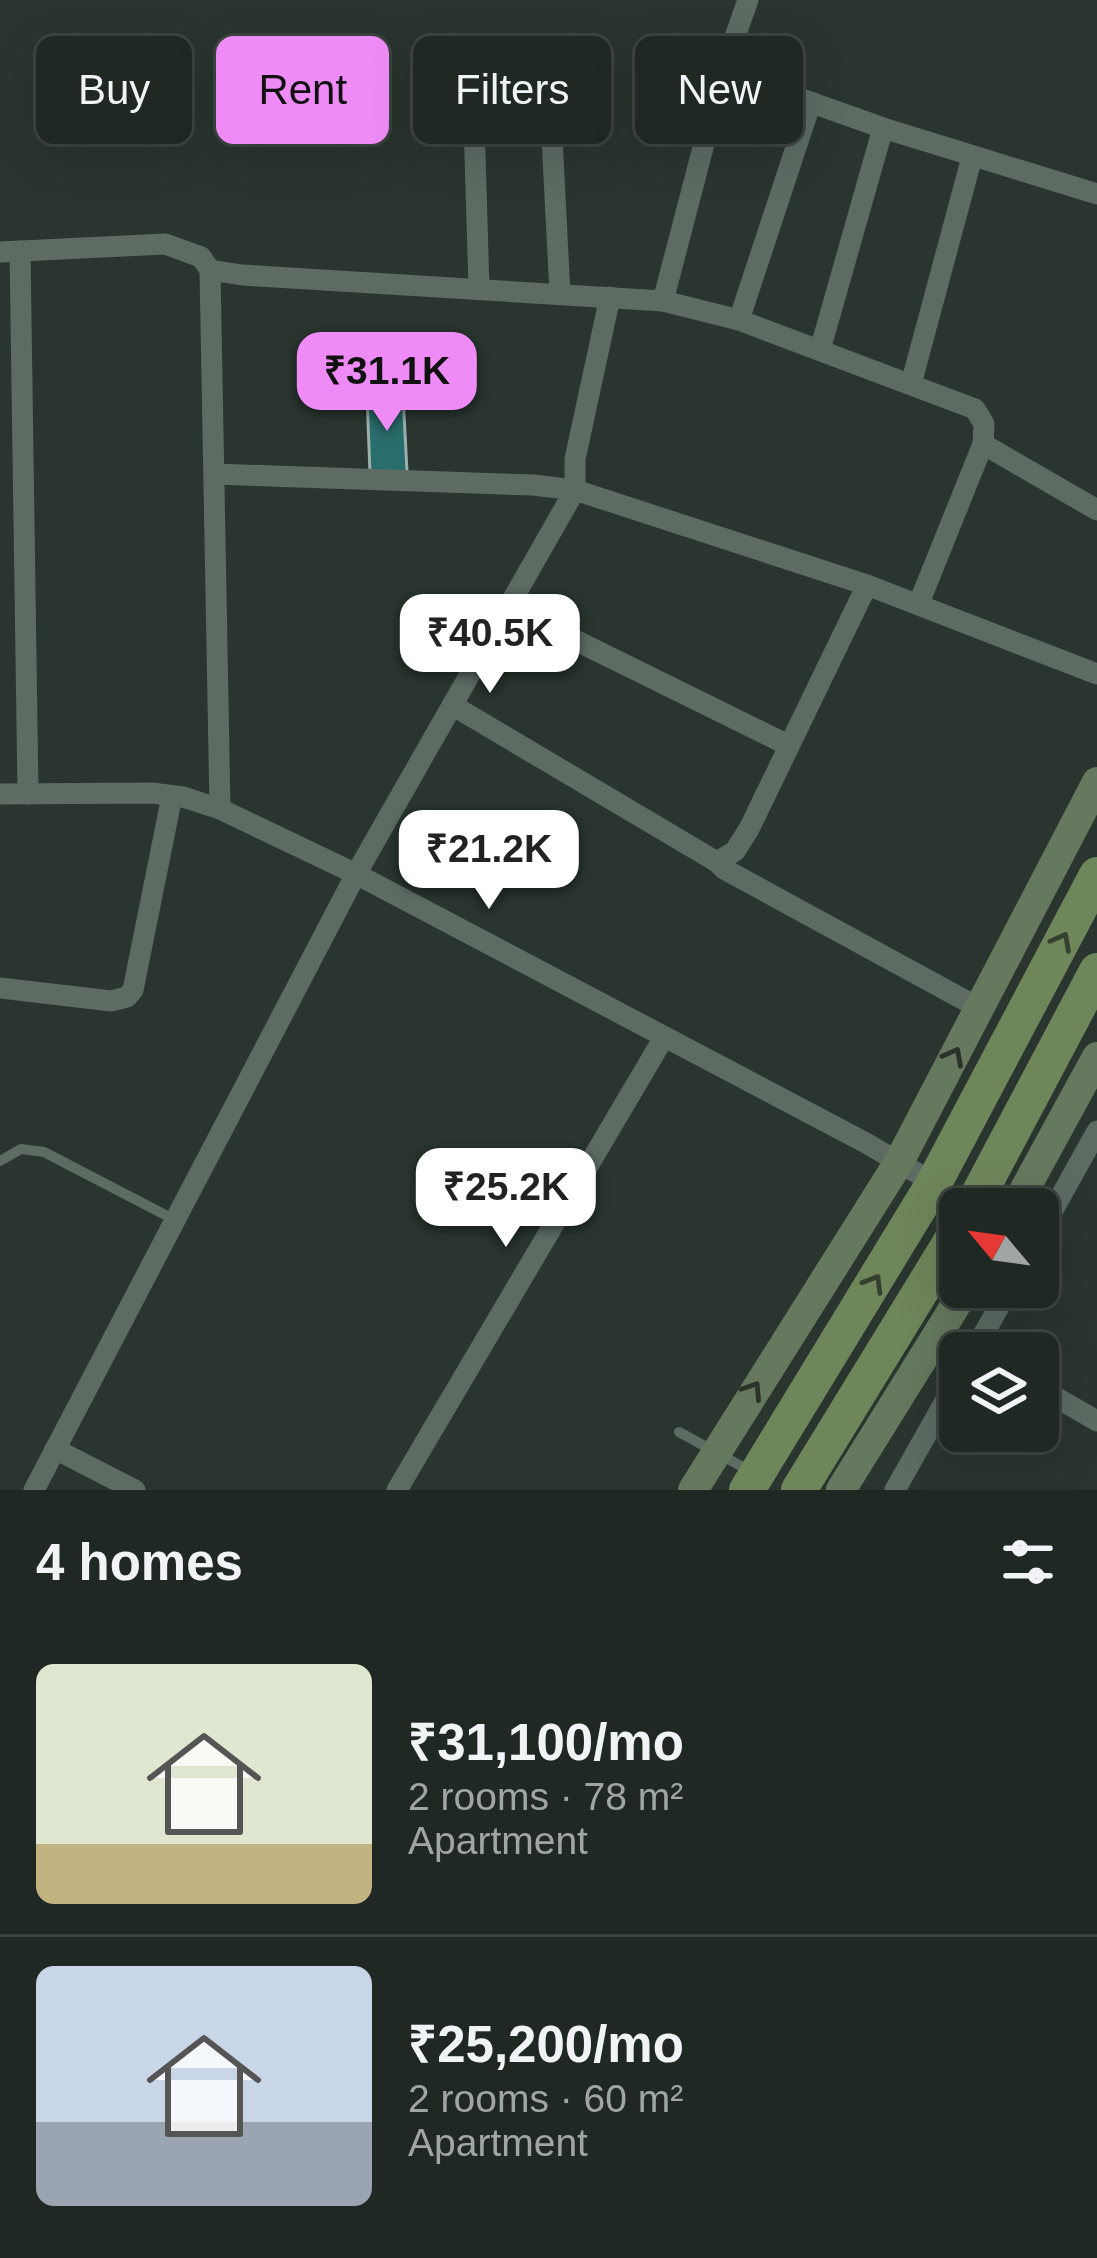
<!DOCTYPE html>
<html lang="en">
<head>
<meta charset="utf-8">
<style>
	body { margin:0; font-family:Arial,sans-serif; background:#2c342f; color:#f1f3f6; height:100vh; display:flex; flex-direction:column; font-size:45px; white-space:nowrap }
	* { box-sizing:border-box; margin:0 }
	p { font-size:39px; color:#a1a6a5 }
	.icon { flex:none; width:66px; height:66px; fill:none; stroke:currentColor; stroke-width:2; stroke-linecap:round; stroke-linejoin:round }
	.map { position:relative; height:1490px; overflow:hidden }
	.panel { display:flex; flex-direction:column; background:#1f2822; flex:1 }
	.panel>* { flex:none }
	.banner { position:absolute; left:36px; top:36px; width:1026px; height:108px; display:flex; gap:24px }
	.needle { width:78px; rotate:299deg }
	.buttons { position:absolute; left:939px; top:1188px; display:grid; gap:24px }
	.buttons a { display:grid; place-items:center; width:120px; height:120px; border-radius:18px; background:#1f2822; box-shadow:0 12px 48px #0002,0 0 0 3px #3c4440; font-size:60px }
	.price { position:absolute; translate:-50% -102px; padding:0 27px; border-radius:24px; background:#fff; color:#222; font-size:39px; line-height:78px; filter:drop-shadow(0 3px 6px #0008) }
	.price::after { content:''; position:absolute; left:50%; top:72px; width:36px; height:27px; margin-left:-18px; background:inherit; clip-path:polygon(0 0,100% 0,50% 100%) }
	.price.on { background:#ef8bf7; color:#111 }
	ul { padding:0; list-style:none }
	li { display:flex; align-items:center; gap:36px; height:300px; padding:0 36px }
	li+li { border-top:3px solid #3c4440 }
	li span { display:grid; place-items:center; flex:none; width:336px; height:240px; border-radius:18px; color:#555 }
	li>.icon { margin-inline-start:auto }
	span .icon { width:144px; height:144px; fill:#fffc; stroke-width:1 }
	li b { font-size:51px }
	h2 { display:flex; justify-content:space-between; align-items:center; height:144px; padding:0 36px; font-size:51px }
	.pill { padding:0 42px; border-radius:18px; background:#1f2822; box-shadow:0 12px 48px #0002,0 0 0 3px #3c4440; font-size:42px; line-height:108px }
	.pill.on { background:#ef8bf7; color:#111 }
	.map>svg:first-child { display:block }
</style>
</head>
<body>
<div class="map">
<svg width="1097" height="1490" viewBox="0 0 1097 1490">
	<rect width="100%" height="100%" fill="#29352e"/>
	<polygon fill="#296e6c" stroke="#9cafad" stroke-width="3" points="403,394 407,472 370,473 367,396"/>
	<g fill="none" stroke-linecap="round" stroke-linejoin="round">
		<g stroke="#5d6b63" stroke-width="10">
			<polyline points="0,1161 21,1149 44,1152 175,1220"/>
			<polyline points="679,1432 750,1471"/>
		</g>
		<g stroke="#5d6b63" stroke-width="21">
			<polyline points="472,54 479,288"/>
			<polyline points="548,59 560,294"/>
			<polyline points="723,71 883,128 1097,194"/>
			<polyline points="20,251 28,794"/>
			<polyline points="0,252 165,244 201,257 210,270 220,809"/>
			<polyline points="210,270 242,275 663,301 739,320 975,409 984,424 983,444 919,603"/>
			<polyline points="663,301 723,71 748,0"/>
			<polyline points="739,320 811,102"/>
			<polyline points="820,350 883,128"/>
			<polyline points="911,384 972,157"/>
			<polyline points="983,444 1097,510"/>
			<polyline points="214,474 533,485 575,490 867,585 1097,674"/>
			<polyline points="508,607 788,745"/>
			<polyline points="452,705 717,862 735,851 749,829 867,585"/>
			<polyline points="0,794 152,793 183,797 220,809 356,874 866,1143 934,1183"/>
			<polyline points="717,862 724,869 979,1008"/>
			<polyline points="0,988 111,1001 127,997 133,990 172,796"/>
			<polyline points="1038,1237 1097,1131"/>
			<polyline points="973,1353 1010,1287"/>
			<polyline points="1038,1387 1097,1421"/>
			<polyline points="55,1449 135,1490"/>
			<polyline points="34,1490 356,874 575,490 575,459 610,297"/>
			<polyline points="397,1490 663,1039"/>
			<polyline points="895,1490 960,1375"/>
		</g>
		<g stroke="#66785e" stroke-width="30">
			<polyline points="1014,1209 1097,1057"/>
			<polyline points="693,1490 899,1162 1097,782"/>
			<polyline points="841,1490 967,1287"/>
		</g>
		<g stroke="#6f855a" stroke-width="36">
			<polyline points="971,1209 1097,971"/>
			<polyline points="747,1490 934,1183 1097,875"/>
			<polyline points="799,1490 960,1227"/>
		</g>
	</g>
	<defs><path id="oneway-chevron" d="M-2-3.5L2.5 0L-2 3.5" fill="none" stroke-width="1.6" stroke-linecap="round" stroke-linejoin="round" transform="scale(3)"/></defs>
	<g stroke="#35402f">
		<use href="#oneway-chevron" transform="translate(1062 941) rotate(-62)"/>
		<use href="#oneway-chevron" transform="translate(874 1283) rotate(-59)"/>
	</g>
	<g stroke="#2a322a">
		<use href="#oneway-chevron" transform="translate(954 1056) rotate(-62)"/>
		<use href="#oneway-chevron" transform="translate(753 1390) rotate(-57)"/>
	</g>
</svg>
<div class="buttons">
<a><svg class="needle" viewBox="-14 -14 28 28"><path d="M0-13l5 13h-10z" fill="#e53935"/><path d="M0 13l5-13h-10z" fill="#a1a6a5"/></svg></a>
<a><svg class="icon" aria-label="layers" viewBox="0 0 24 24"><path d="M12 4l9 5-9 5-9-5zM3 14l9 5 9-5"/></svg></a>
</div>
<b class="price on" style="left:387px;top:434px">₹31.1K</b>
<b class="price" style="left:490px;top:696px">₹40.5K</b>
<b class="price" style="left:489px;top:912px">₹21.2K</b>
<b class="price" style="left:506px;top:1250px">₹25.2K</b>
<div class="banner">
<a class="pill">Buy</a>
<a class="pill on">Rent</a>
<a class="pill">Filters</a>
<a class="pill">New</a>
</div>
</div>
<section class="panel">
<h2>4 homes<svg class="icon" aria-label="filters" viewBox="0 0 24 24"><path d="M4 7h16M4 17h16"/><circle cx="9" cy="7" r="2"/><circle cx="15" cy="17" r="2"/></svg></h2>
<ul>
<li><span style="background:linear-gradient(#dfe7d0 75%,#c2b280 0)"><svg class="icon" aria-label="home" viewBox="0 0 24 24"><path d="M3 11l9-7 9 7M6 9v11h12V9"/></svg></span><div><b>₹31,100/mo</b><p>2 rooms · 78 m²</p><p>Apartment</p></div></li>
<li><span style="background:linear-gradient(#c9d6e8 65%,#9aa5b1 0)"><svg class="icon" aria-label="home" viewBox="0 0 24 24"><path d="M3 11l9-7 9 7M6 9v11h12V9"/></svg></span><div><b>₹25,200/mo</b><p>2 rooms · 60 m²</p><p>Apartment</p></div></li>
</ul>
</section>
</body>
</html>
